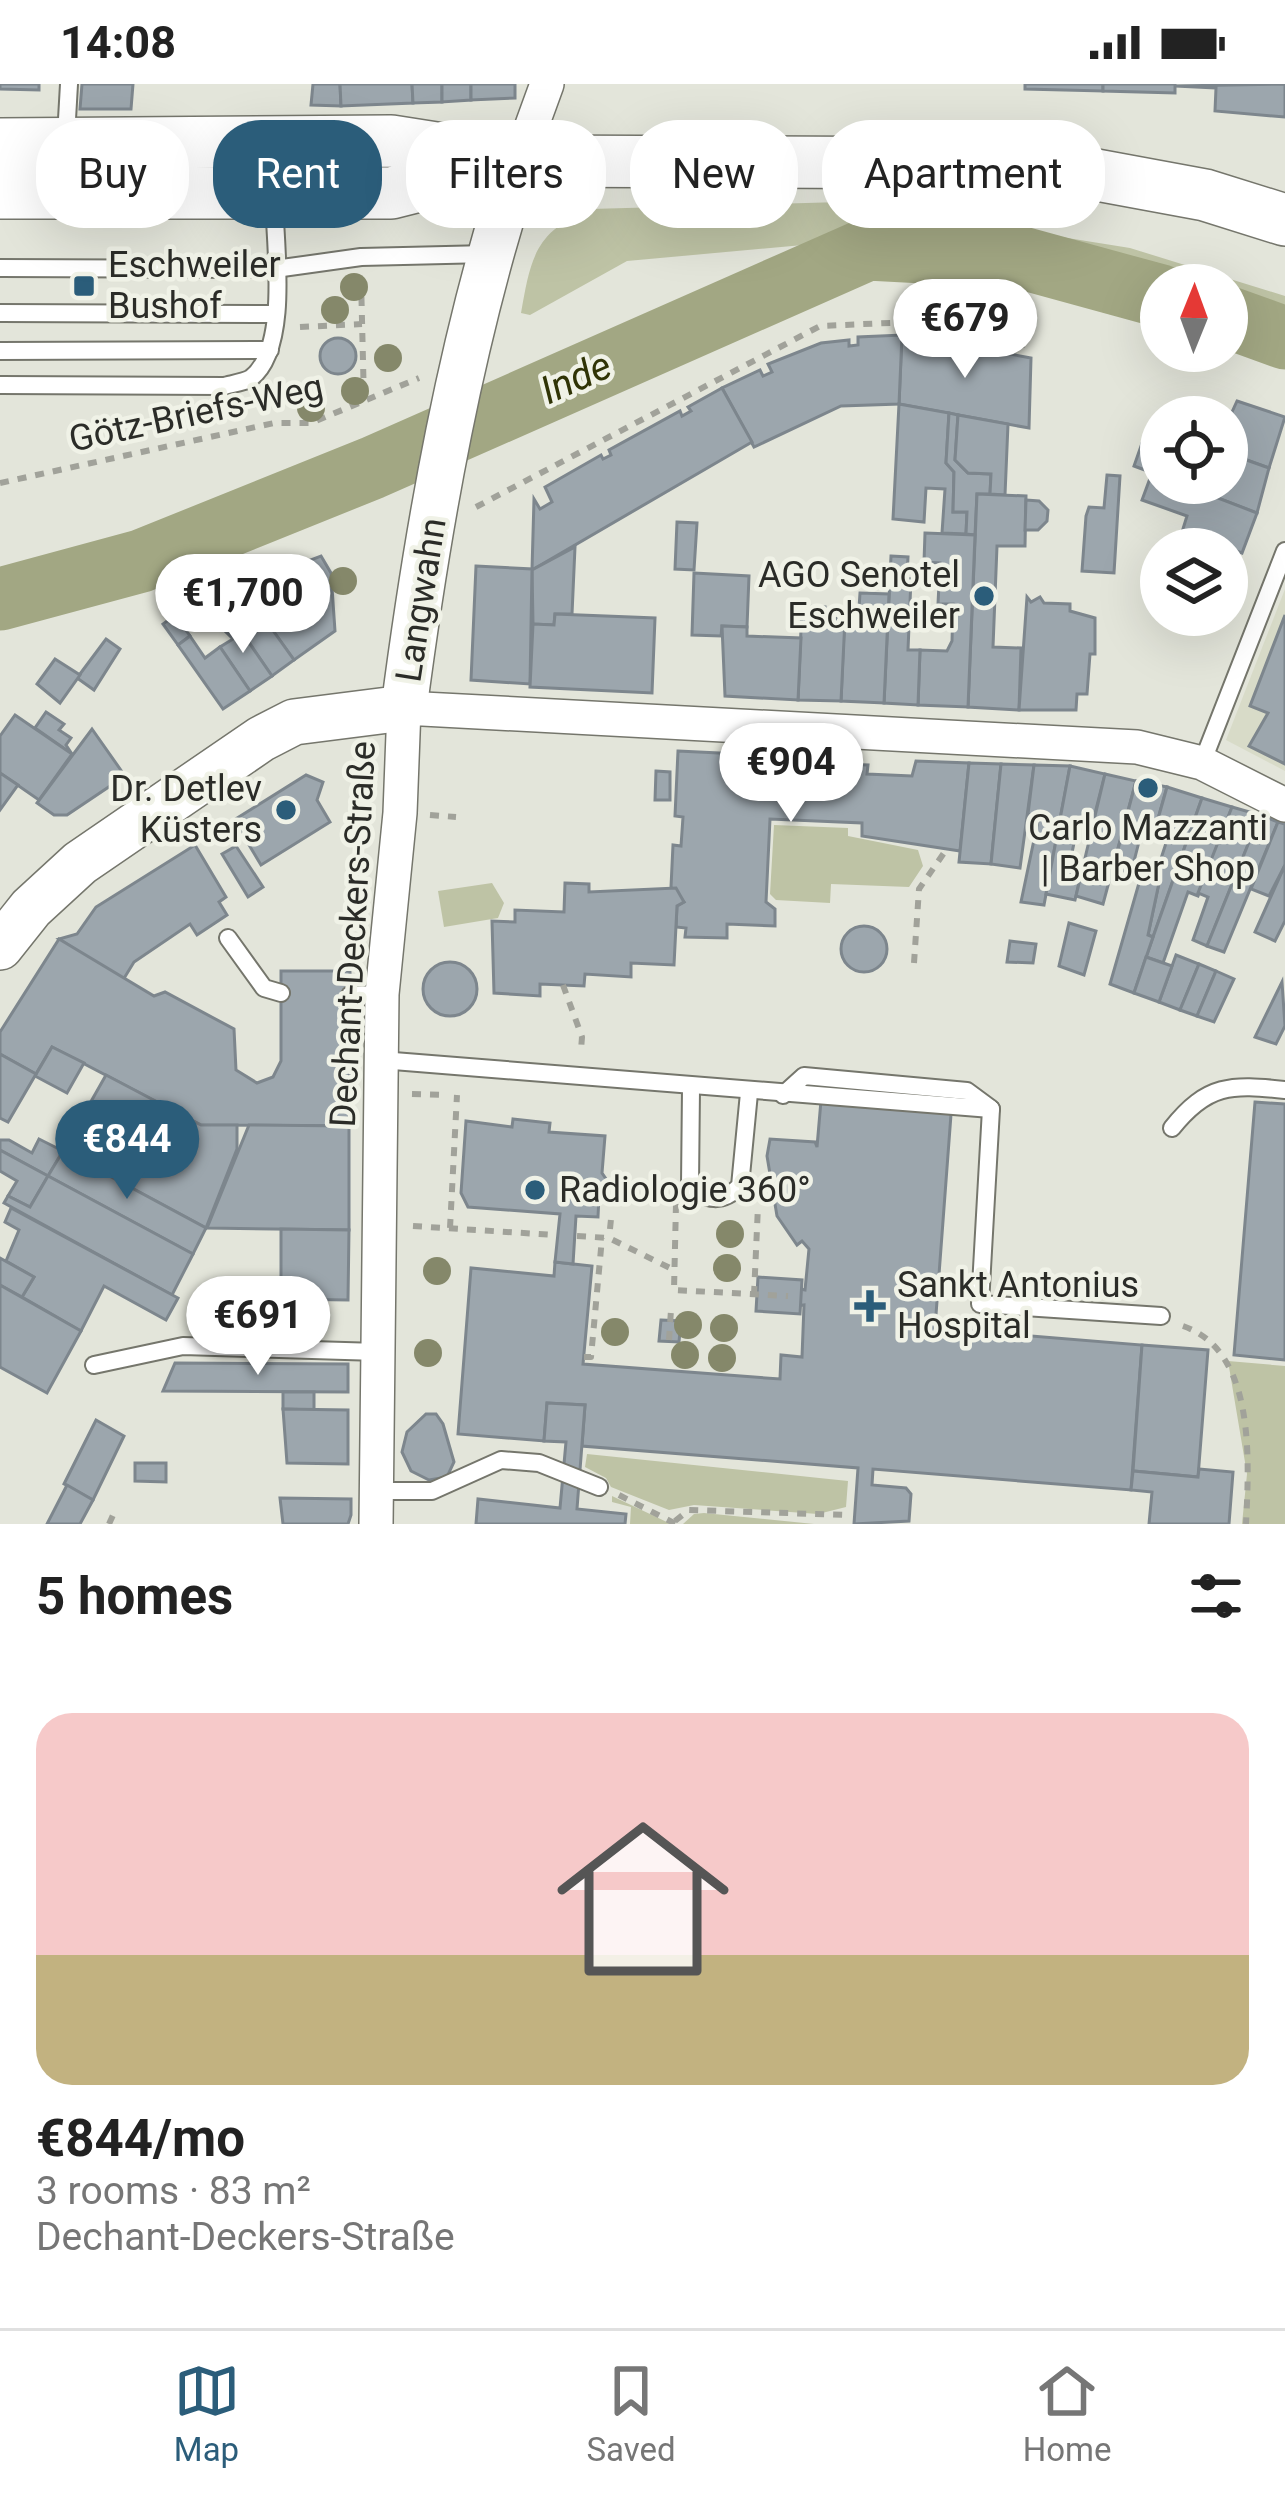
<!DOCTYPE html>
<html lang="en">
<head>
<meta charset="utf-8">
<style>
	body { margin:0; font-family:Roboto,sans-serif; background:#f2f2f2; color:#222; height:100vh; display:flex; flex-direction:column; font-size:45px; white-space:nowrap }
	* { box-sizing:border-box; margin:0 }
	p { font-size:39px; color:#767676 }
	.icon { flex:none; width:66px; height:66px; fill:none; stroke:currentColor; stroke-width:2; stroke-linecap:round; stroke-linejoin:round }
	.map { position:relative; height:1440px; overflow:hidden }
	.drawer { display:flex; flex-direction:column; background:#fff; flex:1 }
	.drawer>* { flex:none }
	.guide { position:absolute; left:36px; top:36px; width:1215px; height:108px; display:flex; gap:24px }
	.needle { width:78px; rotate:1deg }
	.tools { position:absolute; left:1140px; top:180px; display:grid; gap:24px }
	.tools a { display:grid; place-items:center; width:108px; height:108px; border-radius:50%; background:#fff; box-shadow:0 12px 48px #0002; font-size:60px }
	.price { position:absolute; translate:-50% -102px; padding:0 27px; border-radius:42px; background:#fff; color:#222; font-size:39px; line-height:78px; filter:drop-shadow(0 3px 6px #0008) }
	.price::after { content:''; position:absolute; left:50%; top:72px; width:36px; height:27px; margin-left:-18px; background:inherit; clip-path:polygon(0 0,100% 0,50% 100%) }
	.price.selected { background:#2b5d7a; color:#fff }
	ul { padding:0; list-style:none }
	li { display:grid; align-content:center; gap:24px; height:636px; padding:0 36px }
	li+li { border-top:3px solid #e0e0e0 }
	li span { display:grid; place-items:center; height:372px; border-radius:36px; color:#555 }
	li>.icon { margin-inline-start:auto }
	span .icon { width:216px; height:216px; fill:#fffc; stroke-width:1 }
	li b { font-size:51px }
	h2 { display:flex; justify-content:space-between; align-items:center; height:144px; padding:0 36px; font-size:51px }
	.tag { padding:0 42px; border-radius:48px; background:#fff; box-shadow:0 12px 48px #0002; font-size:42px; line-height:108px }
	.tag.selected { background:#2b5d7a; color:#fff }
	.status { display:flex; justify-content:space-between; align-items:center; height:84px; padding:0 60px; background:#fff; direction:ltr }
	.status svg { height:33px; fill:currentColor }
	.tab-bar { display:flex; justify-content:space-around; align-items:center; height:168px; border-top:3px solid #e0e0e0; background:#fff; font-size:33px; color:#767676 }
	.tab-bar a { display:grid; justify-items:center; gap:6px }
	.tab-bar .selected { color:#2b5d7a }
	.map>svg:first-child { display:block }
</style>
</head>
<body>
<div class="status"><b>14:08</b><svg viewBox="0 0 49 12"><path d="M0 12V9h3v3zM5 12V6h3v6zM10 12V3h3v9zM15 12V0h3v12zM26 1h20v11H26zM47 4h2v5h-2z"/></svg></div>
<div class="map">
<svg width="1285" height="1440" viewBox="0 0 1285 1440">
	<rect width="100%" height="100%" fill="#e3e5da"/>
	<polygon fill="#d8dbc8" points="1285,505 1285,687 1226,656"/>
	<g fill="#bec3a5">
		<path d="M841,118L1130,164L1285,212V239L1227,223V201L1161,204L1035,169L869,155L627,177L530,231L521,229C531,173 535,148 590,125Z"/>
		<polygon points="774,741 848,744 848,752 918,766 923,782 909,803 831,800 830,819 776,816 770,810"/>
		<polygon points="492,799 504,819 498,834 444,843 438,807"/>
		<polygon points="1228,1277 1285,1282 1285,1440 1242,1440 1247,1390"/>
		<polygon points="587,1370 848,1397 846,1423 818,1430 694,1421 669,1426 611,1403 606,1394 585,1383"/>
		<polygon points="612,1412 671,1440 630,1440 631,1423 612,1418"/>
		<polygon points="704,1429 814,1440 683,1440 694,1430"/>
	</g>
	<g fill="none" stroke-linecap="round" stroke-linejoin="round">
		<g stroke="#a2a783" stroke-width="63">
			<polyline points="1227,233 1285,254"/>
			<polyline points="0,515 141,477 372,384 868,165 1018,173 1161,212"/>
		</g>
	</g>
	<g fill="#9ca6ad" stroke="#7d868d" stroke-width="3">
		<polygon points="0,0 39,0 39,6 0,5"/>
		<polygon points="82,0 133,0 131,25 80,25"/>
		<polygon points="313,0 340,0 341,22 311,21"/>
		<polygon points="340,0 412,0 413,19 341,22"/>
		<polygon points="412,0 442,0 442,18 413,19"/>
		<polygon points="442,0 471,0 471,16 442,18"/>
		<polygon points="471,0 515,0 515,14 471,16"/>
		<polygon points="1025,0 1103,0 1103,7 1025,5"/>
		<polygon points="1103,0 1175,0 1175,9 1103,7"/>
		<polygon points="1285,0 1285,33 1215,27 1216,4 1175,2"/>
		<polygon points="902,250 1031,274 1029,344 899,320"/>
		<polygon points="902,251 899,320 841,322 754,363 722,304 760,286 763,292 772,288 768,280 821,259 849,256 849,262 858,261 858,253"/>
		<circle cx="338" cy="272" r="18"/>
		<polygon points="722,304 752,358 532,486 534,415 540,425 552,418 545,403 601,371 603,375 611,371 609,366 680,327 682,332 691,327 688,323"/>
		<polygon points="1237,317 1285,333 1269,384 1227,369 1227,339"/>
		<polygon points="899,320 949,329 946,379 954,388 953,428 967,428 966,450 942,449 945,405 926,404 924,438 893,435"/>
		<polygon points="949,329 958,331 955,376 968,389 991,390 990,410 977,410 975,451 966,450 967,428 953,428 954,388 946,379"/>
		<polygon points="958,331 1008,340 1005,411 990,410 991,390 968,389 955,376"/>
		<polygon points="1148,342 1161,347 1161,392 1134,382"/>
		<polygon points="1227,369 1269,384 1257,429 1210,411 1214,399 1227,399"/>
		<polygon points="1152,389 1161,392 1161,399 1179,399 1257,429 1242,469 1182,448 1187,432 1142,416"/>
		<polygon points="1107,391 1120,392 1114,489 1082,487 1086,432 1089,423 1104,424"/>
		<polygon points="977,410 1026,412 1025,462 997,462 993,563 1021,564 1019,626 968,623"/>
		<polygon points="1026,416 1039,417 1048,426 1047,437 1038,446 1025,446"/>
		<polygon points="677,438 697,439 694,486 675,485"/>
		<polygon points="925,449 975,451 968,623 918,621 920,566 947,567 952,557 953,520 938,520 940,479 924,478"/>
		<polygon points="575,463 572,530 555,530 554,541 533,540 532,486"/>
		<polygon points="321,472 331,489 335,547 294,576 264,534 281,523 255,497"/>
		<polygon points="891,472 908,473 907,494 890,494"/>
		<polygon points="476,482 532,485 530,600 471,596"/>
		<polygon points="694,489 749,492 747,543 722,542 721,552 692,551"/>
		<polygon points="890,494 911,495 908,566 920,566 918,621 884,619"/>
		<polygon points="231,499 235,509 220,516 214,508"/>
		<polygon points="214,508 220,516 201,525 196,516"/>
		<polygon points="860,509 889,510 884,619 841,617 845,524 859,524"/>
		<polygon points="1027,513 1031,518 1040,513 1044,519 1070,520 1070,527 1095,534 1095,570 1090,570 1087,610 1077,610 1076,626 1019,626"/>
		<polygon points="190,520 199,532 183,542 190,552 178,561 163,540"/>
		<polygon points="243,522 253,542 264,534 294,576 272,592 230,531"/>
		<polygon points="802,522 825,523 825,534 845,535 841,617 798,616"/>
		<polygon points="555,530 655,534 652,609 530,603 533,540 554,541"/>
		<polygon points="230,531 272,592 250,607 220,563 233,555 217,539"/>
		<polygon points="1285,531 1285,680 1249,662 1268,629 1250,622"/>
		<polygon points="722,542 747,543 747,552 801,554 798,616 725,612"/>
		<polygon points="190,552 205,574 220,563 250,607 223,625 178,561"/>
		<polygon points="106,555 120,565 94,606 77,594"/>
		<polygon points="55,575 80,591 60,619 37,600"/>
		<polygon points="46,628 64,640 59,646 71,654 66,661 72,670 35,644"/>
		<polygon points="15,631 72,670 39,716 0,689 0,652"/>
		<polygon points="92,645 125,692 67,731 54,731 37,719"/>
		<polygon points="678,667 739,670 738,683 756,686 805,688 806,679 868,681 867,690 912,692 916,677 969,679 960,767 862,752 862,739 770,735 766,818 775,825 775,842 727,840 727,854 685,853 686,844 676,843 677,822 684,818 671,803 673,761 681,762 683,733 675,732"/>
		<polygon points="969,679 1001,680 991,780 959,778"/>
		<polygon points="1001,680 1034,681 1020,784 991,780"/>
		<polygon points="1034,681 1070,682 1044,821 1021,818 1039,732 1028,730"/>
		<polygon points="1070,682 1105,690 1093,737 1079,735 1068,788 1081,790 1075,816 1046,810"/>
		<polygon points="656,687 670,688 670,716 655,716"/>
		<polygon points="0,689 18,701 0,726"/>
		<polygon points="1105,690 1136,697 1103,820 1076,812"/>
		<polygon points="306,691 323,698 317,716 330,738 261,781 234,736"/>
		<polygon points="1136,697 1167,703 1154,749 1142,746 1131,789 1113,784"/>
		<polygon points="1167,703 1202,714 1153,853 1148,851 1159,799 1154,796 1168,753 1154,749"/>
		<polygon points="1202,714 1232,723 1198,812 1188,808 1163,879 1146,873"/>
		<polygon points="1232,723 1260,731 1207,862 1193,856 1208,813 1198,809"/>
		<polygon points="1260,731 1278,738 1224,868 1207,862"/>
		<polygon points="1278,738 1285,740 1285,781 1269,812 1251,805"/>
		<polygon points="195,761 226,813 219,818 227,831 197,851 190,840 134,878 123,896 59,855 77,850 96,823"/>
		<polygon points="236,762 263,803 248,813 222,770"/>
		<polygon points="1285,781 1285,837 1275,857 1255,848"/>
		<polygon points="1141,792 1159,799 1148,851 1153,853 1134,909 1110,900"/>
		<polygon points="565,799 589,800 589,808 676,804 684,818 677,822 674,881 631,879 631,893 585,890 584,902 540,900 540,912 494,909 492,837 515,838 515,826 564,828"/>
		<polygon points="1069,839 1096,847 1084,891 1059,882"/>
		<circle cx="864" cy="865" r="23"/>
		<polygon points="59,855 154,912 165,908 234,945 236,986 257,999 273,993 281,977 281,887 350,887 349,1042 201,1041 52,963 36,990 0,970 0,948"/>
		<polygon points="1010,857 1036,860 1033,879 1007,878"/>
		<polygon points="1176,871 1199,880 1180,926 1159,918"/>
		<polygon points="1146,873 1172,882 1159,918 1134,909"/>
		<circle cx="450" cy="905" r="27"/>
		<polygon points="1199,880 1216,887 1197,932 1180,926"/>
		<polygon points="1216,887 1234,895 1214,938 1197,932"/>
		<polygon points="1282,898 1285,942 1276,960 1255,953"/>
		<polygon points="52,963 84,979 67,1009 35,992"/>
		<polygon points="0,970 36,990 8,1038 0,1034"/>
		<polygon points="106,991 201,1041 237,1041 237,1065 206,1144 63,1067"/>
		<polygon points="822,1005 952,1017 935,1244 1142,1261 1131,1406 873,1385 872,1401 906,1404 911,1410 909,1437 854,1440 858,1384 582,1362 585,1321 547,1319 544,1357 458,1350 471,1184 554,1192 555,1178 592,1182 583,1280 780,1295 781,1271 802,1273 804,1221 793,1222 788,1212 795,1204 805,1206 809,1165 802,1157 797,1161 777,1132 767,1072 770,1055 815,1058 817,1063"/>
		<polygon points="1255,1018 1285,1020 1285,1276 1234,1271"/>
		<polygon points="513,1035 550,1039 549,1048 605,1052 602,1089 611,1102 599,1112 598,1133 576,1132 573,1180 555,1178 560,1130 468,1123 461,1109 466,1037 512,1043"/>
		<polygon points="249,1041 349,1042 349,1146 207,1144"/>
		<polygon points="39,1055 63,1067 48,1092 0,1066 0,1056 9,1056 32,1069"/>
		<polygon points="0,1066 48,1092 30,1123 8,1112 17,1097 0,1087"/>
		<polygon points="63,1067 206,1144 193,1170 48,1092"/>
		<polygon points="48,1092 193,1170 172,1211 4,1119 8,1112 30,1123"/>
		<polygon points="11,1124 178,1214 166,1236 104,1202 81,1247 22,1213 34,1193 6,1177 19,1146 5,1138"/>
		<polygon points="281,1145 349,1146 348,1216 281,1215"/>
		<polygon points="0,1174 34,1193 22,1213 0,1201"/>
		<polygon points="758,1193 802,1196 800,1230 756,1227"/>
		<polygon points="0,1201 81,1247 47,1309 0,1283"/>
		<polygon points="661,1236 681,1237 679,1258 659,1257"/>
		<polygon points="1142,1261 1208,1266 1198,1393 1133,1387"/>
		<polygon points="175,1279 348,1280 348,1308 163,1307"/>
		<polygon points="283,1308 314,1308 314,1326 283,1325"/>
		<polygon points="547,1319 585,1321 577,1425 626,1430 625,1440 476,1440 478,1415 560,1424 566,1358 544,1357"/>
		<polygon points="283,1325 348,1326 348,1380 287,1379"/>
		<polygon points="426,1330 436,1330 443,1340 454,1378 447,1393 429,1396 411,1387 402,1368 407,1348"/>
		<polygon points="96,1336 124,1352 93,1416 64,1400"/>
		<polygon points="135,1379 166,1379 166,1398 135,1397"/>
		<polygon points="1199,1385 1233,1388 1229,1440 1149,1440 1152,1408 1131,1406 1133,1387 1198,1393"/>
		<polygon points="67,1401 93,1416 80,1440 47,1440"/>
		<polygon points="280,1414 351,1415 351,1431 348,1440 283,1440"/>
	</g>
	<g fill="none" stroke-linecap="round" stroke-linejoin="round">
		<g stroke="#75766c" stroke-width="20">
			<g id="lane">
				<polyline points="66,53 69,0"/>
				<polyline points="0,184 275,185 361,173 488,170"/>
				<polyline points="0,229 276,230"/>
				<polyline points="0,267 270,266"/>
				<path d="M0,301L224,302C231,300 245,298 251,294C290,264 275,160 274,116"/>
				<polyline points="1202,679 1285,467"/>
				<polyline points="228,854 264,904 281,909"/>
				<polyline points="350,911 382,910"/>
				<polyline points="381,976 991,1025"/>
				<path d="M691,1005L690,1100C705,1118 723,1119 740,1102L749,1009"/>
				<polyline points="783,1011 804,992 967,1007 990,1024"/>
				<polyline points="991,1025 980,1220 1161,1232"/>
				<path d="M1172,1044C1207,1000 1231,1000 1285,1006"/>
				<polyline points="94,1281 183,1262 378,1268"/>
				<polyline points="377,1407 432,1407 501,1376 539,1379 599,1403"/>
			</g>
		</g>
		<g stroke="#75766c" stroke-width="36">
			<g id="street">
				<polyline points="519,77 547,0"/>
				<polyline points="376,1440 382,910 400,729 404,624 1137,663 1202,679 1285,721"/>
			</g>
		</g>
		<g stroke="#75766c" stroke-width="48">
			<path id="secondary" d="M0,863L31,824L80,779L261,655L294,638L404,624C428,441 461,254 519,77"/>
		</g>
		<g stroke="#75766c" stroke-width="54">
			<g id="primary">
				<polyline points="0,60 391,57 519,77 968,79 1075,87 1205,111 1285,136"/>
				<polyline points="0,109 391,109 494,83"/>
			</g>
		</g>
		<g stroke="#a1a29a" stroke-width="6" stroke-dasharray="9 9" stroke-linecap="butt">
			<polyline points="361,195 364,318"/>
			<polyline points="300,243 362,240"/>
			<polyline points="0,399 274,339 311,339 419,294"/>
			<polyline points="476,423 820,242 912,238 1025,261"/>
			<polyline points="430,731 456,733"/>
			<polyline points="914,879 919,805 946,766"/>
			<polyline points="563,901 582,953 581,966"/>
			<polyline points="412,1010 447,1011"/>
			<polyline points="676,1120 674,1206 788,1212"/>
			<polyline points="413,1142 555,1151"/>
			<polyline points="450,1144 457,1011"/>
			<polyline points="610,1145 611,1135"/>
			<polyline points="577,1152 609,1154 674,1186"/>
			<polyline points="754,1211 758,1122"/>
			<path d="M1183,1242C1256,1267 1249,1376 1246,1440"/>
			<polyline points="669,1256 671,1226"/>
			<polyline points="584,1273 591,1273 602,1154"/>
			<polyline points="619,1411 676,1440"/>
			<polyline points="675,1437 689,1426 848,1431"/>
			<polyline points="109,1440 114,1429"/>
		</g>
		<use href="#lane" stroke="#fff" stroke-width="16"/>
		<use href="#street" stroke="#fff" stroke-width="33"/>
		<use href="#secondary" stroke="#fff" stroke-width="45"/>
		<use href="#primary" stroke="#fff" stroke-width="51"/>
	</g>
	<g fill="#85886a">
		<circle cx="354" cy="203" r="14"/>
		<circle cx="335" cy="226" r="14"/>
		<circle cx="388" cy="274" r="14"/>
		<circle cx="355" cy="307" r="14"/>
		<circle cx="311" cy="324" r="14"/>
		<circle cx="343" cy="497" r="14"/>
		<circle cx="730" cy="1150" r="14"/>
		<circle cx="727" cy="1184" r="14"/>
		<circle cx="437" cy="1187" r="14"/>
		<circle cx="688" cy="1241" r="14"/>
		<circle cx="724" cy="1244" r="14"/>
		<circle cx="615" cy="1248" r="14"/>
		<circle cx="428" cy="1269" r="14"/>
		<circle cx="685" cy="1271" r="14"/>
		<circle cx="722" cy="1274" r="14"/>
	</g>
	<g fill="#2b5d7a" stroke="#f0f2e7" stroke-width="4.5">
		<rect x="72" y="190" width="24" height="24" rx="6"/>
		<circle cx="984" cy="512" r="12"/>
		<circle cx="1148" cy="704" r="12"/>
		<circle cx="286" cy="726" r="12"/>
		<circle cx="535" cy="1106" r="12"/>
		<path d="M864 1204h12v12h12v12h-12v12h-12v-12h-12v-12h12z"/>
	</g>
	<g text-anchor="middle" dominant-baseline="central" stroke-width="9" stroke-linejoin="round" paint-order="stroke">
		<g font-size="36" fill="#2b2c28" stroke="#f0f2e7" text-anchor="start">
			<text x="108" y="181">Eschweiler<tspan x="108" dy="41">Bushof</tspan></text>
			<text x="960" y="491" text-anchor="end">AGO Senotel<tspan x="960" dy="41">Eschweiler</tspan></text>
			<text x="262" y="705" text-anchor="end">Dr. Detlev<tspan x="262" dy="41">Küsters</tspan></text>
			<text x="1148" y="744" text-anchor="middle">Carlo Mazzanti<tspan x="1148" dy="41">| Barber Shop</tspan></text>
			<text x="559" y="1106">Radiologie 360°</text>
			<text x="897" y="1201">Sankt Antonius<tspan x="897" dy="41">Hospital</tspan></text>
		</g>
		<g font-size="36" fill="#2b2c28" stroke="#f0f2e7">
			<text transform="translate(196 329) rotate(-12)">Götz-Briefs-Weg</text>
			<text transform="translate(421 516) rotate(-81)">Langwahn</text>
			<text transform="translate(353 850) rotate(-87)">Dechant-Deckers-Straße</text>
		</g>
		<g font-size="39" font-style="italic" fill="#303406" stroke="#f0f2e7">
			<text transform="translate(576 294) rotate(-24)">Inde</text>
		</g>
	</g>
</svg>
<div class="tools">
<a><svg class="needle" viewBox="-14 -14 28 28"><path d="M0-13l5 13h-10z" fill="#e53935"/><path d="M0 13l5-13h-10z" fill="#767676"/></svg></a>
<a><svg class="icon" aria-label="locate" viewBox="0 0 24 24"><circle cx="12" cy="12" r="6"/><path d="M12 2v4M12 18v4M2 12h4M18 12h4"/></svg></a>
<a><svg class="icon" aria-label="layers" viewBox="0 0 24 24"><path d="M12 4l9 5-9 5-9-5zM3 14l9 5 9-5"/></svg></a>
</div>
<b class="price" style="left:965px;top:297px">€679</b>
<b class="price" style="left:243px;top:572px">€1,700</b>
<b class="price" style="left:791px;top:741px">€904</b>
<b class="price selected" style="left:127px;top:1118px">€844</b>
<b class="price" style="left:258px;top:1294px">€691</b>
<div class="guide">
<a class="tag">Buy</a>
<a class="tag selected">Rent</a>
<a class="tag">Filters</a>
<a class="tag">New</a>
<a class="tag">Apartment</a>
</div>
</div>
<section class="drawer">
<h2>5 homes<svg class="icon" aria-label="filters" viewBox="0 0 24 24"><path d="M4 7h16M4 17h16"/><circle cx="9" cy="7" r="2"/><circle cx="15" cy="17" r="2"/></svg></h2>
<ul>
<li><span style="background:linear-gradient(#f6c9c9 65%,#c2b280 0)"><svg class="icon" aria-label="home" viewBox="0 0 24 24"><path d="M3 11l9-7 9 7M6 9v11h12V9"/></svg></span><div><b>€844/mo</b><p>3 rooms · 83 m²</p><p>Dechant-Deckers-Straße</p></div></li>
</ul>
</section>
<nav class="tab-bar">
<a class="selected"><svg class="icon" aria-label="map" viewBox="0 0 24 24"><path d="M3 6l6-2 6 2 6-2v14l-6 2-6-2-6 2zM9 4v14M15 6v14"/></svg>Map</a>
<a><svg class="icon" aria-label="saved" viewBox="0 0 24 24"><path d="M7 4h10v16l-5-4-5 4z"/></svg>Saved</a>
<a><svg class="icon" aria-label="home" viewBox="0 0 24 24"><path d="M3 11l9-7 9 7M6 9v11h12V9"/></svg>Home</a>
</nav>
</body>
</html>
